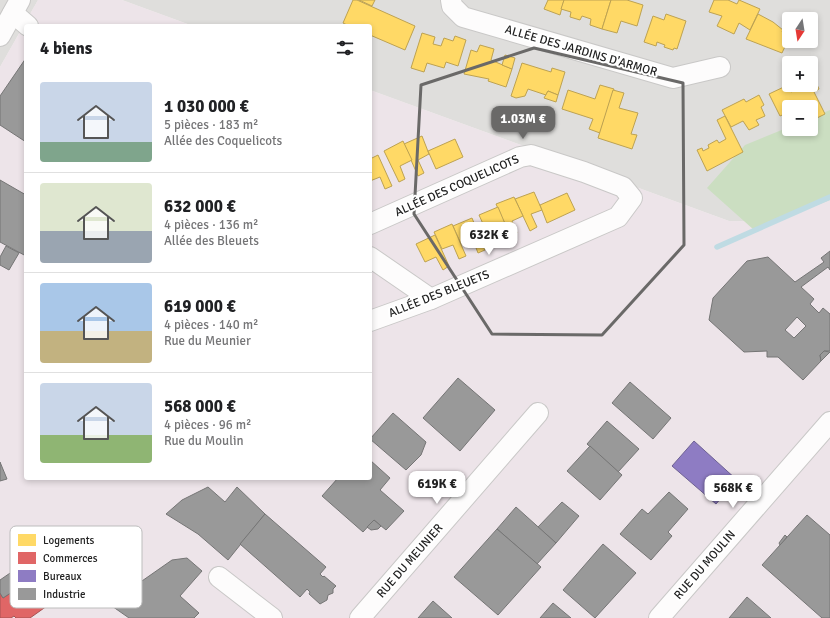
<!DOCTYPE html>
<html lang="fr">
<head>
<meta charset="utf-8">
<style>
	body { margin:0; font-family:Signika,sans-serif; background:#f6f6f6; color:#202124; height:100vh; display:flex; flex-direction:column; font-size:15px; white-space:nowrap }
	* { box-sizing:border-box; margin:0 }
	p { font-size:13px; color:#757577 }
	.icon { flex:none; width:22px; height:22px; fill:none; stroke:currentColor; stroke-width:2; stroke-linecap:round; stroke-linejoin:round }
	.map { position:relative; flex:1; overflow:hidden }
	.details { position:absolute; left:24px; top:24px; width:348px; height:456px; display:flex; flex-direction:column; background:#fff; border-radius:4px; box-shadow:0 2px 6px #0003 }
	.details>* { flex:none }
	.needle { width:26px; rotate:192deg }
	.fabs { position:absolute; left:782px; top:12px; display:grid; gap:8px }
	.fabs a { display:grid; place-items:center; width:36px; height:36px; border-radius:4px; background:#fff; box-shadow:0 2px 6px #0003; font-size:20px }
	.price { position:absolute; translate:-50% -34px; padding:0 9px; border-radius:8px; background:#fff; color:#222; font-size:13px; line-height:26px; filter:drop-shadow(0 1px 2px #0008) }
	.price::after { content:''; position:absolute; left:50%; top:24px; width:12px; height:9px; margin-left:-6px; background:inherit; clip-path:polygon(0 0,100% 0,50% 100%) }
	.price.active { background:#6a6968; color:#fff }
	ul { padding:0; list-style:none }
	li { display:flex; align-items:center; gap:12px; height:100px; padding:0 16px }
	li+li { border-top:1px solid #e0e0e0 }
	li span { display:grid; place-items:center; flex:none; width:112px; height:80px; border-radius:4px; color:#555 }
	li>.icon { margin-inline-start:auto }
	span .icon { width:48px; height:48px; fill:#fffc; stroke-width:1 }
	li b { font-size:17px }
	h2 { display:flex; justify-content:space-between; align-items:center; height:48px; padding:0 16px; font-size:17px }
	.map>svg:first-child { display:block }
</style>
</head>
<body>
<div class="map">
<svg width="830" height="618" viewBox="0 0 830 618">
	<rect width="100%" height="100%" fill="#f0eeeb"/>
	<g fill="#dfdedc" fill-rule="evenodd">
		<polygon points="0,0 38,0 0,67"/>
		<path d="M122,0H830V198L777,222L729,221L370,90V26H193ZM789,19H811V41H789ZM789,63H811V85H789ZM789,107H811V129H789Z"/>
	</g>
	<polygon fill="#ede4e9" points="38,0 122,0 193,26 26,26 26,478 370,478 370,90 729,221 777,222 830,198 830,618 0,618 0,67"/>
	<polygon fill="#cbdec1" points="830,110 830,200 754,230 707,188 745,145 789,127 789,129 811,129 811,118"/>
	<g fill="#ffd966" stroke="#bda252">
		<polygon points="353,0 357,0 415,26 405,50 370,35 370,26 349,26 343,23"/>
		<polygon points="359,0 375,0 372,6"/>
		<polygon points="548,0 564,0 560,15 544,9"/>
		<polygon points="564,0 611,0 602,29 590,25 591,19 582,16 580,20 570,17 571,12 561,9"/>
		<polygon points="611,0 627,0 643,5 637,26 621,21 617,33 602,29"/>
		<polygon points="714,0 728,0 737,4 739,0 760,9 750,30 739,23 734,34 717,26 722,16 709,12"/>
		<polygon points="666,14 686,21 677,49 674,48 673,50 664,47 665,45 657,42 656,46 644,42 653,16 664,20"/>
		<polygon points="758,14 773,22 783,30 782,32 788,34 789,38 782,53 746,39"/>
		<polygon points="422,33 435,37 433,44 441,46 444,38 453,41 455,36 466,40 458,66 446,62 444,68 427,63 424,72 411,68"/>
		<polygon points="480,45 494,49 491,60 512,69 506,87 488,81 489,79 464,74 471,50 477,52"/>
		<polygon points="505,55 515,58 512,69 502,65"/>
		<polygon points="522,63 551,72 552,68 565,72 558,95 548,91 546,95 528,89 525,96 516,98 511,96"/>
		<polygon points="814,78 819,89 814,92 825,114 811,121 811,107 789,107 789,112 780,116 769,94 788,85 791,92 797,89 797,90 802,88 801,85 811,85 811,80"/>
		<polygon points="600,85 614,89 600,133 589,129 593,119 562,109 568,90 595,99"/>
		<polygon points="613,90 624,93 619,108 638,113 631,134 637,135 632,149 598,138"/>
		<polygon points="548,91 558,95 556,102 544,98"/>
		<polygon points="759,95 764,105 761,107 765,116 756,120 759,125 749,130 743,121 731,127 722,110 744,99 746,102"/>
		<polygon points="725,116 743,152 707,171 697,150 702,148 703,151 709,148 708,145 717,140 719,143 726,139 717,120"/>
		<polygon points="495,120 508,125 509,131 493,125"/>
		<polygon points="422,136 429,154 418,160 424,173 418,176 404,144"/>
		<polygon points="455,139 463,157 436,169 428,151"/>
		<polygon points="403,141 412,160 400,166 405,179 399,182 384,151"/>
		<polygon points="378,155 392,186 385,189 380,177 370,181 370,159"/>
		<polygon points="534,192 542,210 531,214 537,227 530,231 515,199"/>
		<polygon points="567,193 575,210 547,223 540,205"/>
		<polygon points="514,197 523,216 512,221 517,233 510,236 496,204"/>
		<polygon points="498,207 506,226 494,231 500,244 493,246 479,215"/>
		<polygon points="472,218 485,250 478,253 473,240 461,244 453,226"/>
		<polygon points="452,224 466,256 459,259 453,245 442,249 434,232"/>
		<polygon points="435,235 449,266 443,270 436,257 425,262 416,244"/>
	</g>
	<polygon fill="#e06666" stroke="#a75252" points="37,575 54,601 30,618 16,618 14,616 11,618 0,618 0,593 3,598"/>
	<polygon fill="#8e7cc3" stroke="#6e6193" points="694,441 737,480 716,504 672,466"/>
	<g fill="#999" stroke="#757575" fill-rule="evenodd">
		<polygon points="26,58 26,142 0,125 0,96"/>
		<polygon points="0,180 26,195 26,256 0,242"/>
		<polygon points="6,246 19,253 9,270 0,265 0,257"/>
		<path d="M830,251V270L828,267L801,287L814,299L810,304L819,313L823,308L830,314V351H824L820,355L821,361L803,380L778,357H767V351L744,352L709,320L713,298L747,261L768,257L795,282L824,262L821,258ZM797,317L806,326L794,338L785,330Z"/>
		<polygon points="824,351 830,352 821,361 820,355"/>
		<polygon points="458,378 495,410 460,451 423,418"/>
		<polygon points="630,382 671,418 653,439 612,403"/>
		<polygon points="393,413 426,442 421,455 406,470 370,439"/>
		<polygon points="607,421 639,449 618,472 587,444"/>
		<polygon points="590,446 622,475 600,500 567,471"/>
		<polygon points="370,460 390,478 380,490 404,511 386,530 374,520 363,532 322,496 338,478 370,478"/>
		<polygon points="0,462 7,479 0,481"/>
		<polygon points="208,487 225,502 237,487 265,514 228,560 198,534 166,514 182,500"/>
		<polygon points="669,492 688,509 668,532 672,536 651,560 620,534 642,509 648,514"/>
		<polygon points="562,502 579,516 556,543 538,527"/>
		<polygon points="516,507 556,543 537,564 497,529"/>
		<polygon points="265,514 326,567 320,574 323,577 324,576 336,586 333,589 333,593 328,595 327,600 320,604 309,594 310,592 307,589 300,597 240,544"/>
		<polygon points="807,515 830,535 830,618 822,618 762,565"/>
		<polygon points="374,520 381,526 378,529 371,530 367,527"/>
		<polygon points="497,529 541,567 498,615 454,577"/>
		<polygon points="785,535 787,537 780,545 779,543"/>
		<polygon points="603,544 636,573 595,618 563,590"/>
		<polygon points="187,558 202,571 180,596 199,613 194,618 129,618 109,604 172,560"/>
		<polygon points="16,569 26,583 3,598 0,593 0,580"/>
		<polygon points="747,597 771,618 729,618"/>
		<polygon points="433,601 452,618 418,618"/>
		<polygon points="553,603 571,618 540,618"/>
	</g>
	<g fill="none" stroke-linecap="round" stroke-linejoin="round">
		<polyline stroke="#bfdbe3" stroke-width="5.5" points="717,247 830,197"/>
		<g stroke="#c9c8c7" stroke-width="22">
			<g id="minor">
				<polyline points="451,0 452,6 463,17 673,78 720,67"/>
				<polyline points="13,13 28,26"/>
				<polyline points="0,36 20,0"/>
				<polyline points="370,224 520,157 531,155 584,172 623,187 632,198 618,217 431,299 370,321"/>
				<polyline points="370,257 431,299"/>
				<polyline points="219,577 272,618"/>
				<polyline points="360,618 538,413"/>
				<polyline points="659,618 830,422"/>
			</g>
		</g>
		<use href="#minor" stroke="#fdfcfc" stroke-width="20"/>
	</g>
	<path fill="none" stroke="#6a6968" stroke-width="3" stroke-linejoin="round" d="M534,48L683,83L684,245L602,335L492,334L414,214L421,85Z"/>
	<g text-anchor="middle" dominant-baseline="central" stroke-width="4" stroke-linejoin="round" paint-order="stroke">
		<g font-size="12" fill="#222" stroke="#fff">
			<text transform="translate(581 51) rotate(16)">ALLÉE DES JARDINS D'ARMOR</text>
			<text transform="translate(457 186) rotate(-24)">ALLÉE DES COQUELICOTS</text>
			<text transform="translate(439 294) rotate(-22)">ALLÉE DES BLEUETS</text>
			<text transform="translate(410 561) rotate(-49)">RUE DU MEUNIER</text>
			<text transform="translate(705 565) rotate(-49)">RUE DU MOULIN</text>
		</g>
	</g>
	<rect x="10" y="526" width="132" height="82" rx="6" fill="#fff" stroke="#bdbdbd" stroke-width="1"/>
	<rect x="18" y="534" width="18" height="12" fill="#ffd966"/>
	<rect x="18" y="552" width="18" height="12" fill="#e06666"/>
	<rect x="18" y="570" width="18" height="12" fill="#8e7cc3"/>
	<rect x="18" y="588" width="18" height="12" fill="#999"/>
	<g font-size="11" fill="#222">
		<text x="43" y="544">Logements</text>
		<text x="43" y="562">Commerces</text>
		<text x="43" y="580">Bureaux</text>
		<text x="43" y="598">Industrie</text>
	</g>
</svg>
<div class="fabs">
<a><svg class="needle" viewBox="-14 -14 28 28"><path d="M0-13l5 13h-10z" fill="#e53935"/><path d="M0 13l5-13h-10z" fill="#757577"/></svg></a>
<a>+</a>
<a>−</a>
</div>
<b class="price active" style="left:523px;top:140px">1.03M €</b>
<b class="price" style="left:489px;top:256px">632K €</b>
<b class="price" style="left:437px;top:505px">619K €</b>
<b class="price" style="left:733px;top:509px">568K €</b>
<section class="details">
<h2>4 biens<svg class="icon" aria-label="filters" viewBox="0 0 24 24"><path d="M4 7h16M4 17h16"/><circle cx="9" cy="7" r="2"/><circle cx="15" cy="17" r="2"/></svg></h2>
<ul>
<li><span style="background:linear-gradient(#c9d6e8 75%,#7fa58c 0)"><svg class="icon" aria-label="home" viewBox="0 0 24 24"><path d="M3 11l9-7 9 7M6 9v11h12V9"/></svg></span><div><b>1 030 000 €</b><p>5 pièces · 183 m²</p><p>Allée des Coquelicots</p></div></li>
<li><span style="background:linear-gradient(#dfe7d0 60%,#9aa5b1 0)"><svg class="icon" aria-label="home" viewBox="0 0 24 24"><path d="M3 11l9-7 9 7M6 9v11h12V9"/></svg></span><div><b>632 000 €</b><p>4 pièces · 136 m²</p><p>Allée des Bleuets</p></div></li>
<li><span style="background:linear-gradient(#a9c7e8 60%,#c2b280 0)"><svg class="icon" aria-label="home" viewBox="0 0 24 24"><path d="M3 11l9-7 9 7M6 9v11h12V9"/></svg></span><div><b>619 000 €</b><p>4 pièces · 140 m²</p><p>Rue du Meunier</p></div></li>
<li><span style="background:linear-gradient(#c9d6e8 65%,#8fb573 0)"><svg class="icon" aria-label="home" viewBox="0 0 24 24"><path d="M3 11l9-7 9 7M6 9v11h12V9"/></svg></span><div><b>568 000 €</b><p>4 pièces · 96 m²</p><p>Rue du Moulin</p></div></li>
</ul>
</section>
</div>
</body>
</html>
